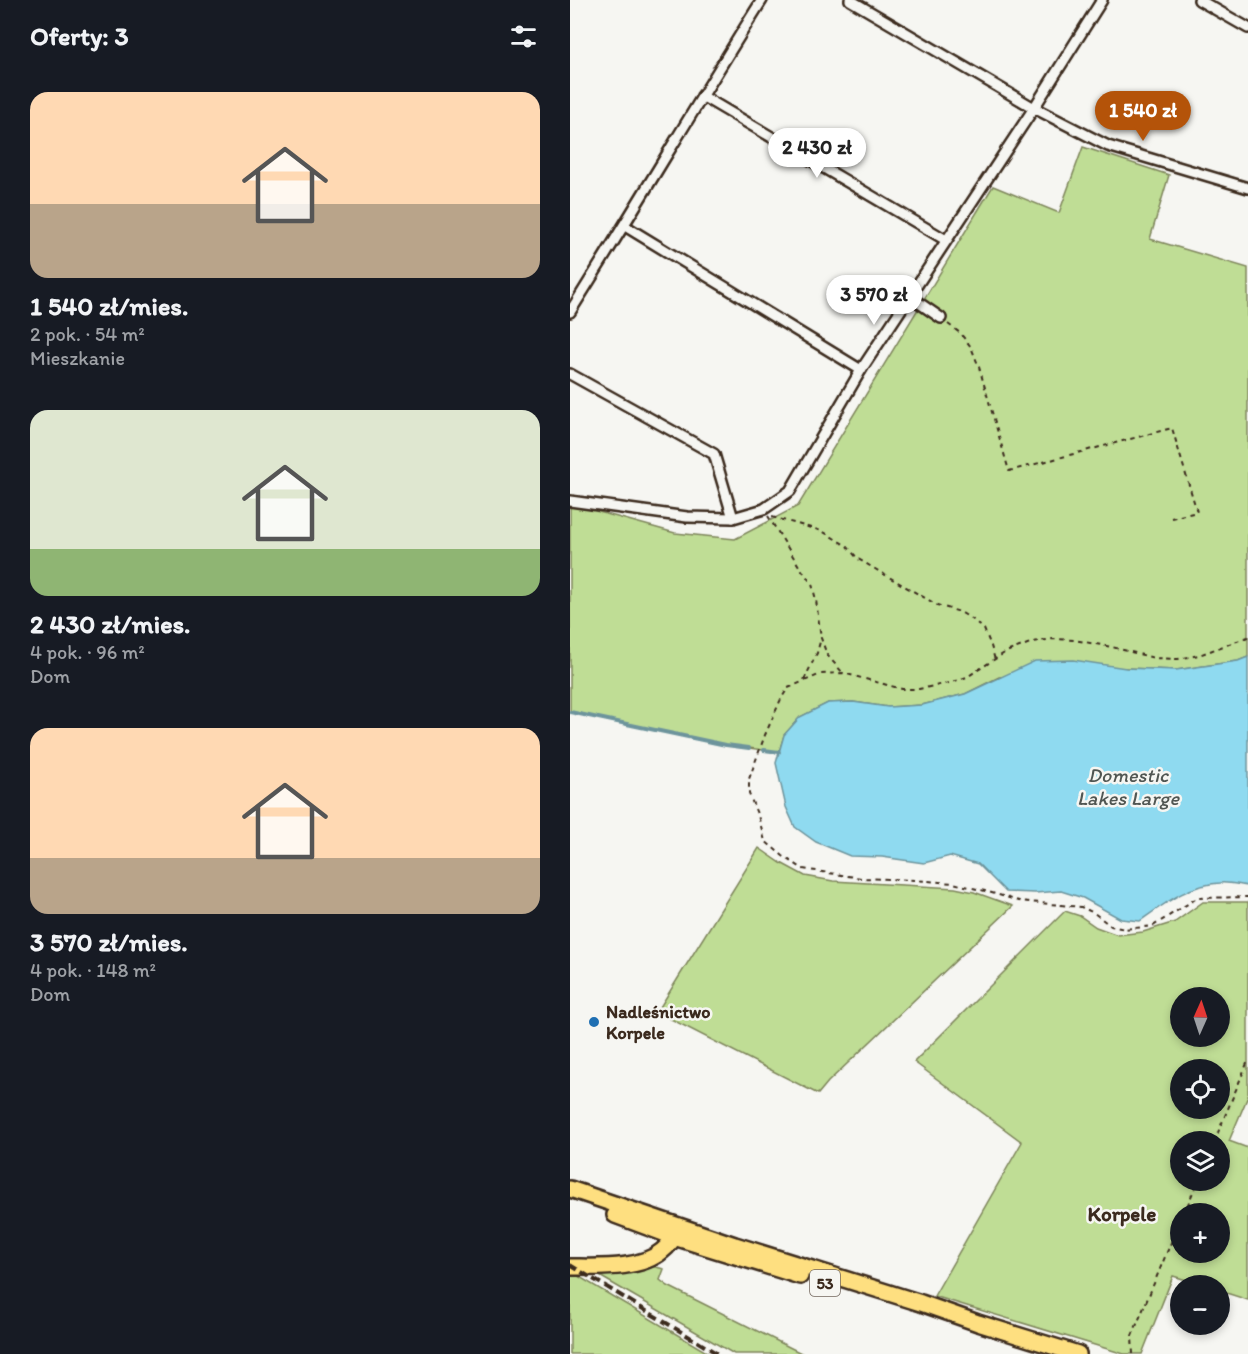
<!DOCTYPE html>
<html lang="pl">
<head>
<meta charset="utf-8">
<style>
	body { margin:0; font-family:Itim,sans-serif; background:#242831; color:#f1f3f6; height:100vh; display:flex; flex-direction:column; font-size:22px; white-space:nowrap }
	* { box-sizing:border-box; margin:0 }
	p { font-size:20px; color:#9ea1a6 }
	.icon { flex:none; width:33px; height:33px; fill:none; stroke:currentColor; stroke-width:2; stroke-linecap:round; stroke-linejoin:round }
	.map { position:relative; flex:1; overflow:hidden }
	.panel { display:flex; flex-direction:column; background:#171b24; width:570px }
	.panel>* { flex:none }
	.needle { width:39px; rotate:3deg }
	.tools { position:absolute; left:600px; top:987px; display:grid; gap:12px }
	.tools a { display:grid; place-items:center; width:60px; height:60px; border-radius:50%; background:#171b24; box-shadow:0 3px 9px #0003; font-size:30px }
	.price { position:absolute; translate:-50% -51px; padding:0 14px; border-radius:21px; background:#fff; color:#222; font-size:20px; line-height:39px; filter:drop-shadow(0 2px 3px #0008) }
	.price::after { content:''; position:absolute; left:50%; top:36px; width:18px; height:14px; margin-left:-9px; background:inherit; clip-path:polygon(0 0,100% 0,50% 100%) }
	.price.active { background:#b45309; color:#fff }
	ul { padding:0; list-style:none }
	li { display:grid; align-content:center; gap:12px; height:318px; padding:0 30px }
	li span { display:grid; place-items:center; height:186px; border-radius:18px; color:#555 }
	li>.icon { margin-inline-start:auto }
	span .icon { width:108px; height:108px; fill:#fffc; stroke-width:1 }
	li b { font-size:26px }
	h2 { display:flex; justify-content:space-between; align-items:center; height:72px; padding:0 30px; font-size:26px }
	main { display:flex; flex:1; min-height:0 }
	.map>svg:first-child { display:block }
</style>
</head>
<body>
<main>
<section class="panel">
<h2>Oferty: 3<svg class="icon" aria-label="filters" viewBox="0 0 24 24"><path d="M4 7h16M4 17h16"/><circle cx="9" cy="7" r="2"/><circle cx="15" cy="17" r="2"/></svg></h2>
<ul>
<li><span style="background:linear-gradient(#ffd9b3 60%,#b9a48a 0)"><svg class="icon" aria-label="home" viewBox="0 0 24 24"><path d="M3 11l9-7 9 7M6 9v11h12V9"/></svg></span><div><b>1 540 zł/mies.</b><p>2 pok. · 54 m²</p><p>Mieszkanie</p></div></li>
<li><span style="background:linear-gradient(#dfe7d0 75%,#8fb573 0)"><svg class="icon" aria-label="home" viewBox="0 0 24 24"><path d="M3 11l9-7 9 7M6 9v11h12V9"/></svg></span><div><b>2 430 zł/mies.</b><p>4 pok. · 96 m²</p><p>Dom</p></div></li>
<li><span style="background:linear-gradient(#ffd9b3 70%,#b9a48a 0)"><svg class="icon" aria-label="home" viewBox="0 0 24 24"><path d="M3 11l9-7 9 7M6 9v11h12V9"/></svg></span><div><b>3 570 zł/mies.</b><p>4 pok. · 148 m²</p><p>Dom</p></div></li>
</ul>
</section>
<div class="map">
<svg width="678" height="1354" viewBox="0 0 678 1354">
	<rect width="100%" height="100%" fill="#f6f6f2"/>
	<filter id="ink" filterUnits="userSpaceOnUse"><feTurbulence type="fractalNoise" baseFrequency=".0167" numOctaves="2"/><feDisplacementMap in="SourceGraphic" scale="12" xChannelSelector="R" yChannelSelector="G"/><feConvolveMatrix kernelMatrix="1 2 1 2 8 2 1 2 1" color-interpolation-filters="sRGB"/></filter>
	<g filter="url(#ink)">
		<g fill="#bfdd95" stroke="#7d845a" stroke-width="1.5" fill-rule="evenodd">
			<polygon points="513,147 599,175 580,239 678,268 678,657 668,661 606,670 556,668 429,677 395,694 352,705 318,707 283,702 258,703 230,717 214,735 209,752 156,745 0,712 0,504 105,533 165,539 228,506 423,186 489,213"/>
			<polygon points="189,848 211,863 235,876 263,881 385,888 404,892 443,906 258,1082 248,1094 87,1012"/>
			<path d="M633,902H678V1096L659,1141L678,1148V1300L650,1291V1286L633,1285L603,1276L572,1354H554L364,1296L452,1142L344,1062L495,911L510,916L526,927L548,935L573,932L605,922ZM610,998H650V1036H610ZM610,1070H650V1108H610ZM610,1142H650V1180H610ZM610,1214H650V1252H610Z"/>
			<path d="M82,1266L94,1269L90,1280L98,1286L233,1354H164L21,1271C43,1272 61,1274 82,1266Z"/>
			<polygon points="0,1273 3,1273 140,1354 0,1354"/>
		</g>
		<path fill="#8fdaf0" stroke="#6d949c" stroke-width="1.5" d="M678,657V886C669,885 659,882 650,883C619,884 594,904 570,921L551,919L513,898L491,891L465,893L436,892L408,864L380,856L354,863L312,857L280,856L246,842L225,827L216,807L206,763L214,735L230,717L258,703L283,702L318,707L352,705L395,694L465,661L503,660L556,668L606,670L668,661Z"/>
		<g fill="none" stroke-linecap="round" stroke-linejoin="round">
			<g stroke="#6d949c" stroke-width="4">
				<polyline points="0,712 156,745 179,748"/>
				<polyline points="194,750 209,752"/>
			</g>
			<g stroke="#3b2a1e" stroke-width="14">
				<g id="street">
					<polyline points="280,0 464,108 538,146 678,188"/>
					<polyline points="629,0 678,28"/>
					<polyline points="132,96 376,240"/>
					<polyline points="55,226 291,370"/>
					<polyline points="339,296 371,318"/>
					<path d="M0,312C65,209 127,103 192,0"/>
					<polyline points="0,374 144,454 163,518"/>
					<polyline points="0,501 117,517 163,518 194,509 220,491 291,370 464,108 532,0"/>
				</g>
			</g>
			<g stroke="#3b2a1e" stroke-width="20">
				<g id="primary">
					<polyline points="0,1189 165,1245 351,1303 408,1323 508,1354"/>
					<polyline points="45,1215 104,1237 230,1276"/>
					<path d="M0,1267C28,1267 70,1270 92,1251C100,1245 104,1237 109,1228"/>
				</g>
			</g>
			<g stroke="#3b2a1e" stroke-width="2" stroke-dasharray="4.5 4.5" stroke-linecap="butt">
				<polyline points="378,324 390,333 401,347 409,367 439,471 602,428 627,512 601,518"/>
				<polyline points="198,516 229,566 242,584 246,600 251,638 257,655 273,673"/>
				<polyline points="202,517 252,531 277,546 288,559 367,605 390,612 402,619 414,629 421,646 425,660"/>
				<polyline points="678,637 629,655 608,659 584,658 542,647 504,640 483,639 463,642 436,652 397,677 379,683 349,689 332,689 273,673 251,674 218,688 211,699 195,735 179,779 179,794 189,819 195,841 213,856 233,869 291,878 344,880 383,883 415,891 449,901 511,907 524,913 541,926 555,929 583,926 627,898 678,897"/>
				<polyline points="234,680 247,653 251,638"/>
				<polyline points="644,1142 678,1061"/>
				<polyline points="614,1214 628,1180"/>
				<polyline points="563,1354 562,1336 610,1221"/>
			</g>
			<use href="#street" stroke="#f6f6f2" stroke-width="9"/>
			<use href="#primary" stroke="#fedf80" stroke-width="15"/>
			<polyline stroke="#3b2a1e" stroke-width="4" stroke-dasharray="9 4.5" stroke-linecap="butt" points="0,1265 148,1354"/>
		</g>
	</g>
	<circle fill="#1f6fb2" stroke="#f6f6f2" stroke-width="2" cx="24" cy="1022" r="6"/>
	<g text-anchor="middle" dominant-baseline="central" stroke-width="5" stroke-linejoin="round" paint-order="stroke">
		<rect fill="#f6f6f2" stroke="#73675e" stroke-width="1.5" x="240" y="1270" width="30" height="26" rx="4.5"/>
		<g font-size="16" font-weight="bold" fill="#3b2a1e">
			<text x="255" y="1283">53</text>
		</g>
		<g font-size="18" font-weight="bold" fill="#3b2a1e" stroke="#f6f6f2" text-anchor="start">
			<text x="36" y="1012">Nadleśnictwo<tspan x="36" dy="21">Korpele</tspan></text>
		</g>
		<g font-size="20" font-style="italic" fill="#505652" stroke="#f6f6f2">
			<text x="558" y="775">Domestic<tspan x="558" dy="23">Lakes Large</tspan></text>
		</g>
		<g font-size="21" font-weight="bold" fill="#3b2a1e" stroke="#f6f6f2">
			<text x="552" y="1213">Korpele</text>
		</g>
	</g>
</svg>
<div class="tools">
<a><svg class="needle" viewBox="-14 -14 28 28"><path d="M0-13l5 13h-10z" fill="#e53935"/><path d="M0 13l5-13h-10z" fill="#9ea1a6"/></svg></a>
<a><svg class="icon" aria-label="locate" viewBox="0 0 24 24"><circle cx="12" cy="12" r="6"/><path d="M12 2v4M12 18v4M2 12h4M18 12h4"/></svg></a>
<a><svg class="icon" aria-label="layers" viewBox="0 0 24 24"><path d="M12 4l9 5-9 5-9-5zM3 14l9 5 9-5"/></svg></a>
<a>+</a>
<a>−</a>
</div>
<b class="price active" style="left:573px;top:142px">1 540 zł</b>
<b class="price" style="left:247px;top:179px">2 430 zł</b>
<b class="price" style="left:304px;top:326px">3 570 zł</b>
</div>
</main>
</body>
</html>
